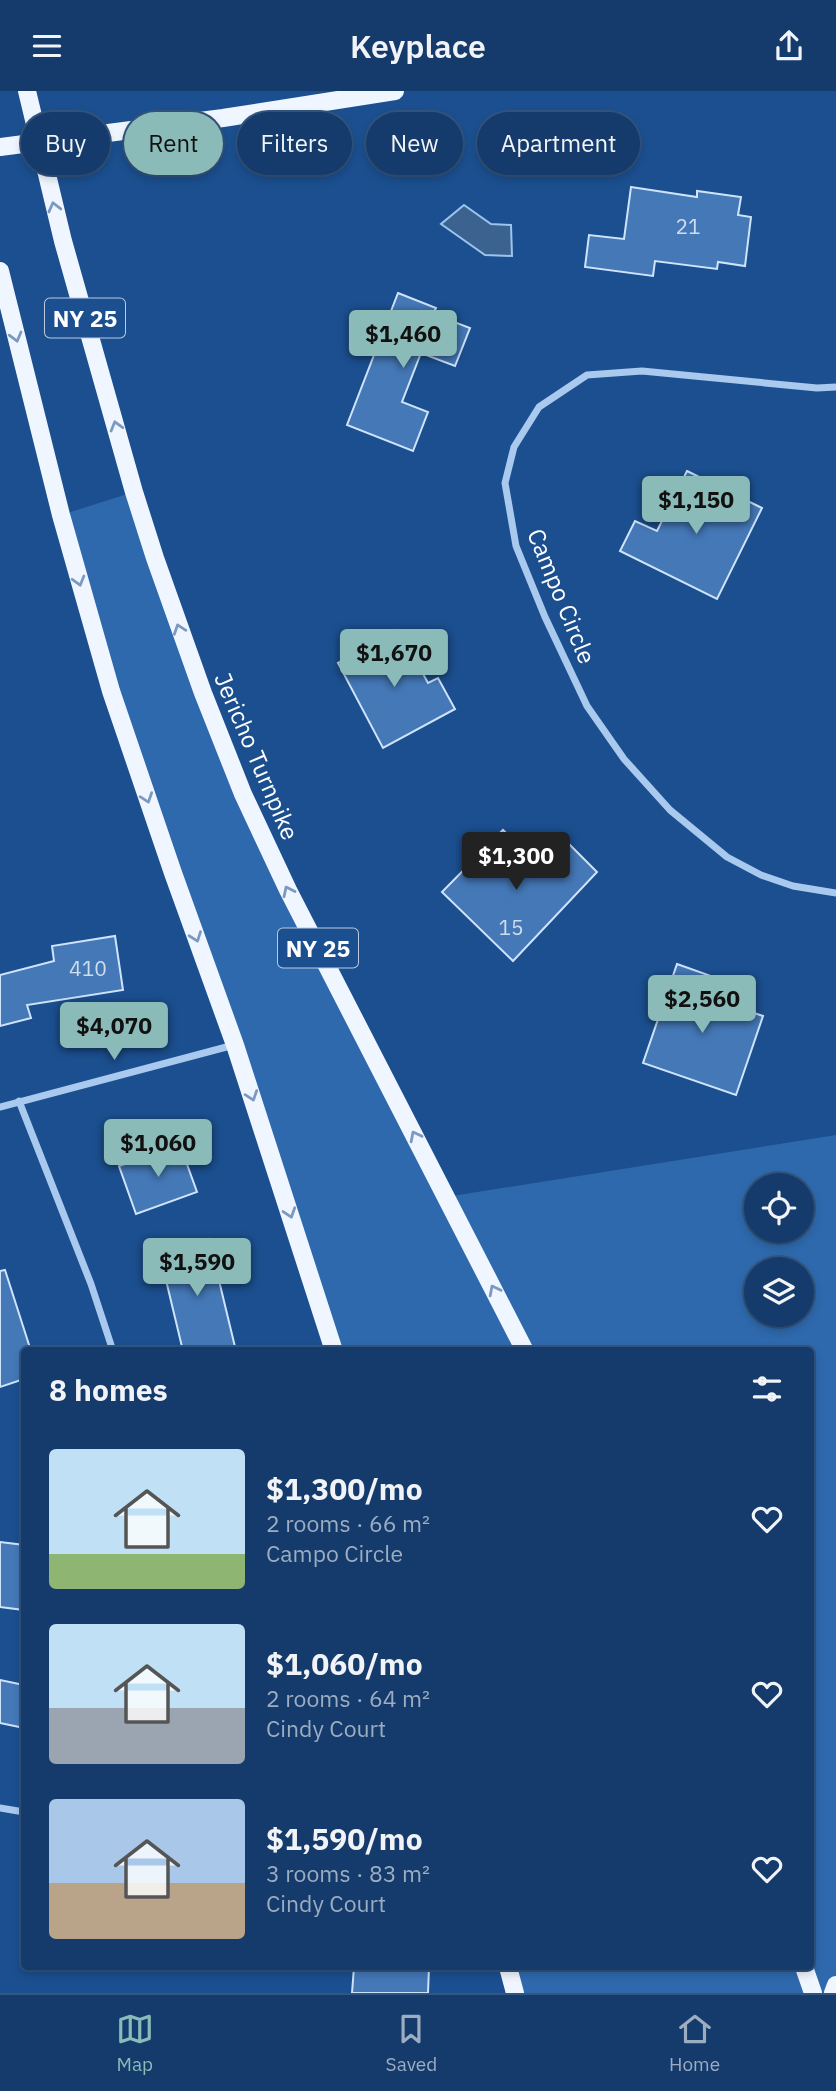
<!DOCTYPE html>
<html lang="en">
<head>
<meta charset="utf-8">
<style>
	body { margin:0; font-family:"IBM Plex Sans",sans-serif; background:#1d4271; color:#f1f3f6; height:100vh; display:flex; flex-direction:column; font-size:26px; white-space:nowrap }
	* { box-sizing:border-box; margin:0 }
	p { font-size:23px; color:#9dadc1 }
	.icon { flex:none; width:38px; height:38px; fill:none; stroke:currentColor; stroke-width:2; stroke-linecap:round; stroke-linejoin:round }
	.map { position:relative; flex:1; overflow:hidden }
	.panel { position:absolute; left:21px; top:1256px; width:793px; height:623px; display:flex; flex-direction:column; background:#143b6b; border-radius:7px; box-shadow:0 4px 10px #0003,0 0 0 2px #33557e }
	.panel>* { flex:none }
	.guide { position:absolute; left:21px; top:21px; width:794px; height:63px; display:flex; gap:14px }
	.buttons { position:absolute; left:744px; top:1082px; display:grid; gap:14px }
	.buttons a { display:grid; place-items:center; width:70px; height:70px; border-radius:50%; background:#143b6b; box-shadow:0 4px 10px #0003,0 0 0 2px #33557e; font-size:35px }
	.price { position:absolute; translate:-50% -60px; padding:0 16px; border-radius:7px; background:#8bbbb9; color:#111; font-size:23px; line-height:46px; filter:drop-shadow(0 2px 4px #0008) }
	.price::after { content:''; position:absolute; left:50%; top:42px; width:21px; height:16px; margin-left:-10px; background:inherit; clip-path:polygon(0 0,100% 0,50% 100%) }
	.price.selected { background:#222; color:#fff }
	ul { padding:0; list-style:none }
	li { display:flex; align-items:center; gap:21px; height:175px; padding:0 28px }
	li span { display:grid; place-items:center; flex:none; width:196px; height:140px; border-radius:7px; color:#555 }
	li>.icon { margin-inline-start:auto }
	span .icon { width:84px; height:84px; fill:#fffc; stroke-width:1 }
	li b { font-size:30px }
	h2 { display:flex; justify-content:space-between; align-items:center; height:84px; padding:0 28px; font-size:30px }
	.pill { padding:0 24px; border-radius:32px; background:#143b6b; box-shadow:0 4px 10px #0003,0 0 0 2px #33557e; font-size:24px; line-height:63px }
	.pill.selected { background:#8bbbb9; color:#111 }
	header { display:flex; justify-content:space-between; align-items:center; height:91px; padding:0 28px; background:#143b6b; font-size:32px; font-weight:600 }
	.tab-bar { display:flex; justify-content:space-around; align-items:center; height:98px; border-top:2px solid #33557e; background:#143b6b; font-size:19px; color:#9dadc1 }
	.tab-bar a { display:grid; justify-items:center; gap:4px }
	.tab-bar .selected { color:#8bbbb9 }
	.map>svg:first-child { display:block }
</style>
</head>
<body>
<header><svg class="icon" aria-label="menu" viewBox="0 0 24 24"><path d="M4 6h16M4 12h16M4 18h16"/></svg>Keyplace<svg class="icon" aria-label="share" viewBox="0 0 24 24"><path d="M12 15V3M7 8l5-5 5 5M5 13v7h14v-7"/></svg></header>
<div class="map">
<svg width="836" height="1902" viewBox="0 0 836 1902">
	<rect width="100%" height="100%" fill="#1b4f8f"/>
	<path fill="#2e69ad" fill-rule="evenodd" d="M134,401L243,703L446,1106L836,1044V1902H515L508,1876H810V1260H334L61,424ZM756,1094H802V1139H756ZM756,1178H802V1223H756Z"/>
	<polygon fill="#3c6290" stroke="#9cc4f0" stroke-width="2" points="464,114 491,133 511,134 512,165 485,164 441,133"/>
	<g fill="#4478b7" stroke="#cfe3fa" stroke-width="2">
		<polygon points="631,96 697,106 697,100 741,106 738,124 751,126 745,175 718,171 717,178 655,170 653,185 585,176 589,144 624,148"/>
		<polygon points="398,202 436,217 433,223 470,237 455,275 421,262 402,311 428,321 413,360 347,334"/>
		<polygon points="687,380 762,417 717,508 620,460 635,430 657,440"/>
		<polygon points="399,539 428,592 438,587 455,618 383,657 338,572"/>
		<polygon points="503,739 545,780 570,754 597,781 513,870 442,801"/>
		<polygon points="115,845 123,899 27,914 31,927 0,935 0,884 54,870 52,855"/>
		<polygon points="677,873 711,885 704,905 763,925 736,1004 643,972"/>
		<polygon points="180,1054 197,1101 136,1123 119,1075"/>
		<polygon points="209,1148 236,1260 183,1260 159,1160"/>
		<polygon points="5,1179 31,1260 24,1260 24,1288 0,1296 0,1180"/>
		<polygon points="0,1451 24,1454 24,1519 0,1516"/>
		<polygon points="0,1589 24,1594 24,1637 0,1632"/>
		<polygon points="354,1876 429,1876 428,1902 352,1902"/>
	</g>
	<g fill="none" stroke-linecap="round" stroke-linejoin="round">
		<g stroke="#a9c9ee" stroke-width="7">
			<polyline points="836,296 817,297 642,280 587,284 539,316 514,356 505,392 516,455 545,526 587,615 624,668 670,719 727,766 761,784 793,795 836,802"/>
			<polyline points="19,1010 91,1193 113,1260"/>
			<polyline points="0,1016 234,954"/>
			<polyline points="0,1717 24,1721"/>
		</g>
		<g stroke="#f0f6ff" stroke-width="18">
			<polyline points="27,0 63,150 134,401 155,467 203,602 243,703 288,799 525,1260"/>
			<polyline points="0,56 223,27 395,0"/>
			<polyline points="0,180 61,424 111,600 173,782 235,954 334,1260"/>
			<polyline points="508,1876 515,1902"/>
			<polyline points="804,1876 813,1902"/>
			<polyline points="833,1902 836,1894"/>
		</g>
	</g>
	<defs><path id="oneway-chevron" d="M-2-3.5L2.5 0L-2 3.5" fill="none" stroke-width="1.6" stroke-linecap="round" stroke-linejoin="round" transform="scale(1.75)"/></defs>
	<g stroke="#7b9ac1">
		<use href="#oneway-chevron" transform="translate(54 116) rotate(-104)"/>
		<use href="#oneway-chevron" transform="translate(16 246) rotate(75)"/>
		<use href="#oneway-chevron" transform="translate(116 335) rotate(-106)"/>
		<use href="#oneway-chevron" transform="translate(79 490) rotate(74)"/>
		<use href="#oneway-chevron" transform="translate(179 538) rotate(-109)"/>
		<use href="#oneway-chevron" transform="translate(147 707) rotate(71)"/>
		<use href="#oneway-chevron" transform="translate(288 800) rotate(-116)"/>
		<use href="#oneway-chevron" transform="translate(196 846) rotate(70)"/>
		<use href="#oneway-chevron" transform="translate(252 1005) rotate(71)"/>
		<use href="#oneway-chevron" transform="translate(415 1045) rotate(-117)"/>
		<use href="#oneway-chevron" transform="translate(290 1122) rotate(72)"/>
		<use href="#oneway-chevron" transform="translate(494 1199) rotate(-117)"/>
	</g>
	<g text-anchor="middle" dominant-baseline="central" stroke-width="5" stroke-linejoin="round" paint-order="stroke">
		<g font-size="21" fill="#d0dded">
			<text x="688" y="135">21</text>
			<text x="511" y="836">15</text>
			<text x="88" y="877">410</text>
		</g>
		<g fill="#1b4f8f" stroke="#bbcadd" stroke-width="2">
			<rect x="45" y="207.5" width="80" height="39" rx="5"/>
			<rect x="278" y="837.5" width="80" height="39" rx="5"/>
		</g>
		<g font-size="23" font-weight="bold" fill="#fff">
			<text x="85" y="227">NY 25</text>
			<text x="318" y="857">NY 25</text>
		</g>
		<g font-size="24" fill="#fff" stroke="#1b4f8f">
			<text transform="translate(562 505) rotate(68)">Campo Circle</text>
			<text transform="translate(257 665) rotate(67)">Jericho Turnpike</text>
		</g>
	</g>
</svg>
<div class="buttons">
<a><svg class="icon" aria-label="locate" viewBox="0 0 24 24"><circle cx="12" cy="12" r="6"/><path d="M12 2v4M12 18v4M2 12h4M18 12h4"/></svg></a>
<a><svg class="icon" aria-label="layers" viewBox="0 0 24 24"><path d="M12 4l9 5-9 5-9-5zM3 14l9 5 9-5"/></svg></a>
</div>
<b class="price" style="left:403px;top:279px">$1,460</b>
<b class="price" style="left:696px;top:445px">$1,150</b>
<b class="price" style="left:394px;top:598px">$1,670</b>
<b class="price selected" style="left:516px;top:801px">$1,300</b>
<b class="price" style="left:702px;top:944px">$2,560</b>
<b class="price" style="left:114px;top:971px">$4,070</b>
<b class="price" style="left:158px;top:1088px">$1,060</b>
<b class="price" style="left:197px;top:1207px">$1,590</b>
<div class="guide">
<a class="pill">Buy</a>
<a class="pill selected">Rent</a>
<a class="pill">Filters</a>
<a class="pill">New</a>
<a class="pill">Apartment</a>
</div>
<section class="panel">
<h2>8 homes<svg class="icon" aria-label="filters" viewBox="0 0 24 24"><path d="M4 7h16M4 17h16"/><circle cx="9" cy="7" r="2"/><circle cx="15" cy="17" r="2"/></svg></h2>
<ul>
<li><span style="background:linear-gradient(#bfe0f5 75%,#8fb573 0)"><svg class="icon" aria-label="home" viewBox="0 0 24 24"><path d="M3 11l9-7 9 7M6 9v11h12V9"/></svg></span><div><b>$1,300/mo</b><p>2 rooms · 66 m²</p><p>Campo Circle</p></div><svg class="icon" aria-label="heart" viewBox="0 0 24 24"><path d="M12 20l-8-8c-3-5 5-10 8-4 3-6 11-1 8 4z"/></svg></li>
<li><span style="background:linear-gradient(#bfe0f5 60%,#9aa5b1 0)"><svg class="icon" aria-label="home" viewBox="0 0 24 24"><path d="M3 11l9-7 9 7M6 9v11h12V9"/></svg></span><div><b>$1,060/mo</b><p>2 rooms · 64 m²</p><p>Cindy Court</p></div><svg class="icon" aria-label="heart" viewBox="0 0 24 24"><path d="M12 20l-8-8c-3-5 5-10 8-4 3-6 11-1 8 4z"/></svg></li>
<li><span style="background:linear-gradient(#a9c7e8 60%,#b9a48a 0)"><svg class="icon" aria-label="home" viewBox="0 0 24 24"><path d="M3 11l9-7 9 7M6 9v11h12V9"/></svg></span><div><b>$1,590/mo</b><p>3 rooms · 83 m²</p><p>Cindy Court</p></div><svg class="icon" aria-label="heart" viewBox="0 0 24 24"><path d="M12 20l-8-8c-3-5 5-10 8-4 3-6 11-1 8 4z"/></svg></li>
</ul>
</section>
</div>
<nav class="tab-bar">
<a class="selected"><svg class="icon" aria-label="map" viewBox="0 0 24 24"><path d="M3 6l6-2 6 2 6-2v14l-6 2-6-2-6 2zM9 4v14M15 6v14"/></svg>Map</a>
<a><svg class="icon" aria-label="saved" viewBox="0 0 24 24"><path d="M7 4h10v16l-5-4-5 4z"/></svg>Saved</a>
<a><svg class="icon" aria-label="home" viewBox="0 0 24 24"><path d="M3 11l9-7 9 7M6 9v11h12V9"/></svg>Home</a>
</nav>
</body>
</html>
